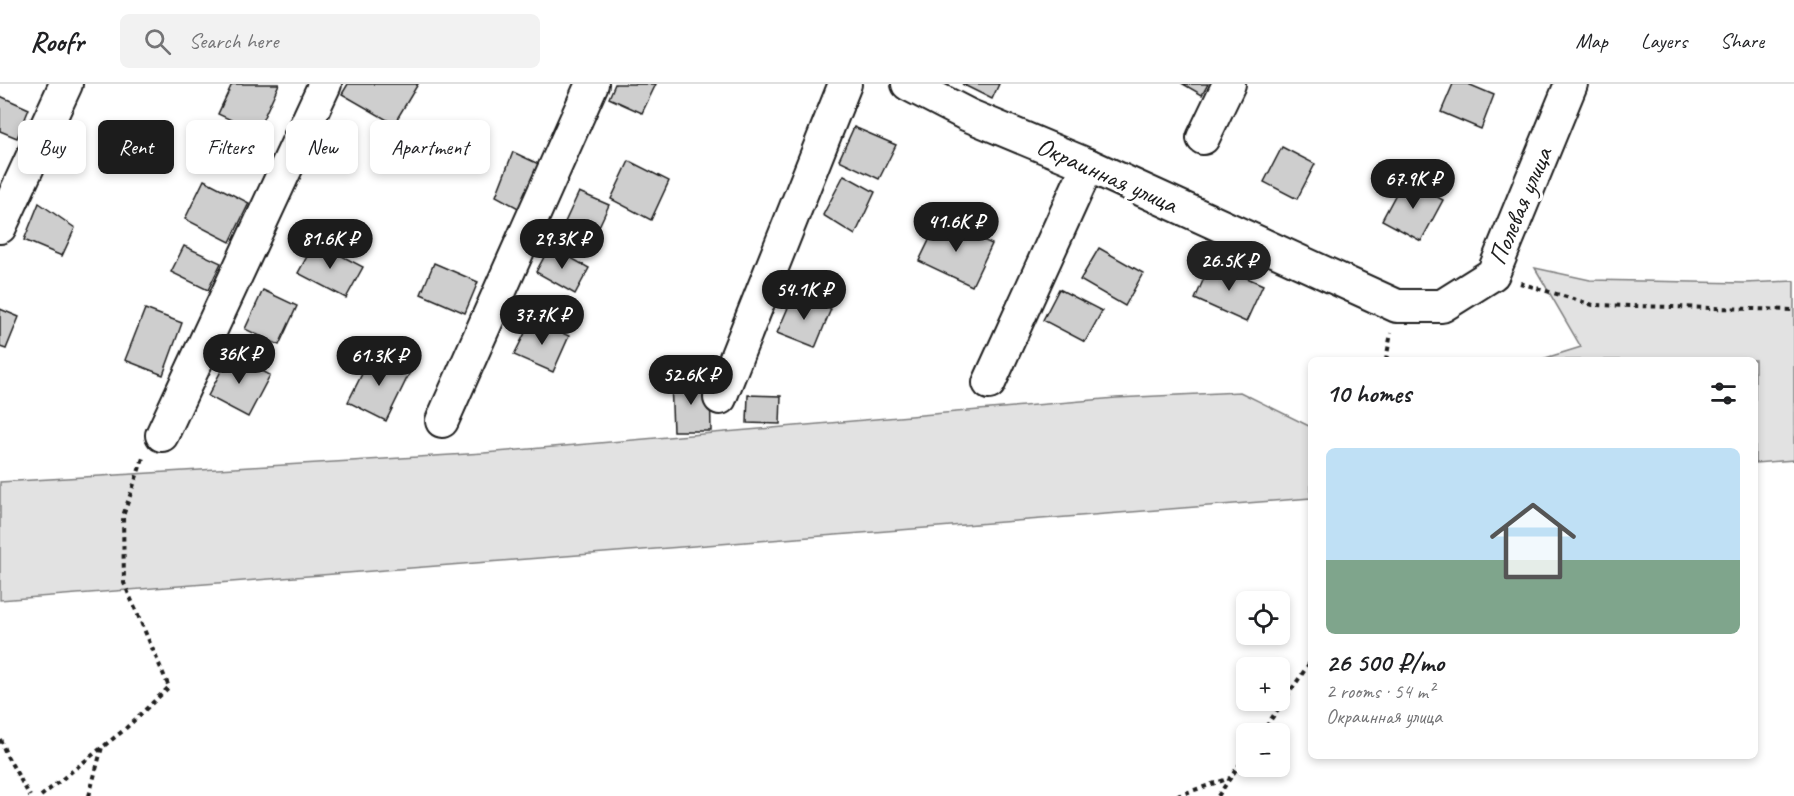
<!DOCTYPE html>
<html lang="en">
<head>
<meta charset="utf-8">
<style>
	body { margin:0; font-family:Caveat,sans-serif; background:#f2f2f2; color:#202124; height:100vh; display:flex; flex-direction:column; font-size:22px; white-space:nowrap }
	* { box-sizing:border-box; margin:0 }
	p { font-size:20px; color:#757577 }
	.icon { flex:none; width:33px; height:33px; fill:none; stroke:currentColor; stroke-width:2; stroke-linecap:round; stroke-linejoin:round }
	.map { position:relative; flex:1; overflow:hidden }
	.panel { position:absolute; left:1308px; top:273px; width:450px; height:402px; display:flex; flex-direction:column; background:#fff; border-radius:9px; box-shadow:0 3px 9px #0003 }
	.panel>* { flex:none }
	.banner { position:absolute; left:18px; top:36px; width:570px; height:54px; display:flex; gap:12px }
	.buttons { position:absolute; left:1236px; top:507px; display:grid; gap:12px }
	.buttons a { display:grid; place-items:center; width:54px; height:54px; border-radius:9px; background:#fff; box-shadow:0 3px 9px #0003; font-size:30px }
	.price { position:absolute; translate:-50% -51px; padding:0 14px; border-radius:21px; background:#1c1c1c; color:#fff; font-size:20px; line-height:39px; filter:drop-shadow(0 2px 3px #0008) }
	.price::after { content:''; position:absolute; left:50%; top:36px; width:18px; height:14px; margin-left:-9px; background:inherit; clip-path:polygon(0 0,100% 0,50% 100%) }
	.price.current { background:#222; color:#fff }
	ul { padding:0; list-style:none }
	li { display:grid; align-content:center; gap:12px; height:318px; padding:0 18px }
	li+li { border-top:2px solid #e0e0e0 }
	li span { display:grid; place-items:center; height:186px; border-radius:9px; color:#555 }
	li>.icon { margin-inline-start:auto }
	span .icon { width:108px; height:108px; fill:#fffc; stroke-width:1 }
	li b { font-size:26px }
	h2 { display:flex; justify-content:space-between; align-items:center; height:72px; padding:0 18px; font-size:26px }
	.chip { padding:0 21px; border-radius:9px; background:#fff; box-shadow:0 3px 9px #0003; font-size:21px; line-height:54px }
	.chip.current { background:#1c1c1c; color:#fff }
	header { display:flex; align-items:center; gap:36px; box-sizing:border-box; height:84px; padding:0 30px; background:#fff; border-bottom:2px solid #e0e0e0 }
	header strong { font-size:28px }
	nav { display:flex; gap:33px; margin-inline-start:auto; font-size:21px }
	.search { width:420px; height:54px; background:#f2f2f2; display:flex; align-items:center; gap:15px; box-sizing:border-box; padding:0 21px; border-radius:9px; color:#757577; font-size:22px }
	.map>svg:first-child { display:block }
</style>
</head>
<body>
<header>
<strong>Roofr</strong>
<div class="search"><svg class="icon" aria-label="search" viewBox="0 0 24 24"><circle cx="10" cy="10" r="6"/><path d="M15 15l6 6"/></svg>Search here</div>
<nav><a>Map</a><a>Layers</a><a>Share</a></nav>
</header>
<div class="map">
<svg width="1794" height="712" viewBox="0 0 1794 712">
	<rect width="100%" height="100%" fill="#fff"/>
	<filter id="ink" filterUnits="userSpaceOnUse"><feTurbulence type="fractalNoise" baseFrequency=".0167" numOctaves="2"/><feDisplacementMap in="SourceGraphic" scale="12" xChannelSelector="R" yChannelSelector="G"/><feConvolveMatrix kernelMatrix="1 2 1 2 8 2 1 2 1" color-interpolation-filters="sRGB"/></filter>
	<g filter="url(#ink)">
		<g fill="#e2e2e2" stroke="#7f7f7f" stroke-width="1.5">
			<polygon points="1535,184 1590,196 1744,199 1794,197 1794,376 1755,379 1755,276 1539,276 1581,263"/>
			<polygon points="1240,308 1311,343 1311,414 0,516 0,398 484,369 1116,314"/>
		</g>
		<g fill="#cecece" stroke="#1c1c1c" stroke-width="1.5">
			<polygon points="232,0 279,0 257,48 218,30"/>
			<polygon points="348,0 418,0 394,40 342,10"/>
			<polygon points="615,0 656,0 642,29 609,14"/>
			<polygon points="962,0 999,0 992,15"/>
			<polygon points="1183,0 1208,0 1202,11"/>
			<polygon points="1453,0 1468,0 1494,11 1481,45 1441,28"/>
			<polygon points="0,12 29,25 17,54 0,47"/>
			<polygon points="854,43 896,61 879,95 839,76"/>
			<polygon points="1282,63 1315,80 1297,115 1264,98"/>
			<polygon points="513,68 543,82 522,126 496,112"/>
			<polygon points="629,77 669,97 651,136 611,115"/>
			<polygon points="844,91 875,108 855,151 823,131"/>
			<polygon points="1404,95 1443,116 1421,157 1382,136"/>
			<polygon points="204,96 249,119 230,158 185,135"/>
			<polygon points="579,108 609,121 595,151 565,138"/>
			<polygon points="39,119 75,144 62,172 24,156"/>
			<polygon points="939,136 992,160 972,202 919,177"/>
			<polygon points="315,158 363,183 346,214 298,189"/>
			<polygon points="184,162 221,179 208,206 171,188"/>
			<polygon points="550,162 589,184 575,210 536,188"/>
			<polygon points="1099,164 1143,189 1125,222 1080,196"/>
			<polygon points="1211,178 1263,201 1246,238 1195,215"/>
			<polygon points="434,179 478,198 465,229 421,210"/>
			<polygon points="1059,205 1102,227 1085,258 1043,236"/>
			<polygon points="263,206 297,222 279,261 245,245"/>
			<polygon points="794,210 831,225 815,264 777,249"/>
			<polygon points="0,225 19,233 6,265 0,263"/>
			<polygon points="145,225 182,239 163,291 125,276"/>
			<polygon points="532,235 569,252 553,288 514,271"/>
			<polygon points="230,270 270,291 248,333 208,312"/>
			<polygon points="372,270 410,288 386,337 348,318"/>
			<polygon points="710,296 711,347 673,347 671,297"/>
			<polygon points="748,311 781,312 780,340 747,339"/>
		</g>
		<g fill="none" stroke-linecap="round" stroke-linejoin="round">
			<g stroke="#1c1c1c" stroke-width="36">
				<g id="street">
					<polyline points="908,0 968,31 1088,81 1397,222 1442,222 1493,190 1571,0"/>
					<polyline points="1203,54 1229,0"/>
					<polyline points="0,143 66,0"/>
					<polyline points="989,299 1088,81"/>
					<polyline points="720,314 845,0"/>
					<polyline points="442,337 592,0"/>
					<polyline points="162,351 325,0"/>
				</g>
			</g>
			<g stroke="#1c1c1c" stroke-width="4" stroke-dasharray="4.5 4.5" stroke-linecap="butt">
				<polyline points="1520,199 1593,221 1794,226"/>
				<polyline points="1386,276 1391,249"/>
				<polyline points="1261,650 1311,577"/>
				<polyline points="0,655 7,672 30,712"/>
				<polyline points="41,712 124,646 169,603 124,499 123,432 143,374"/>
				<polyline points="89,712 102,663"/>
				<polyline points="1177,712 1230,694"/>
				<polyline points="1218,712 1246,671"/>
			</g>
			<use href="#street" stroke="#fff" stroke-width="32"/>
		</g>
	</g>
	<g text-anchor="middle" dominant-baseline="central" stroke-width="6" stroke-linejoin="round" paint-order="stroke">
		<g font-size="26" fill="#1c1c1c" stroke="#fff">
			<text transform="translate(1107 91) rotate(24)">Окраинная улица</text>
			<text transform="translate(1520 122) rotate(-67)">Полевая улица</text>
		</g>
	</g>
</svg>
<div class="buttons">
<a><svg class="icon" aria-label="locate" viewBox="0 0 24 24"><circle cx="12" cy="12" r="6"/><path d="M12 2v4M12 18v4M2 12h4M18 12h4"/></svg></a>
<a>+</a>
<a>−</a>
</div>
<b class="price" style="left:1413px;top:126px">67.9K ₽</b>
<b class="price" style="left:956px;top:169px">41.6K ₽</b>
<b class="price" style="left:330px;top:186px">81.6K ₽</b>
<b class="price" style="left:562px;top:186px">29.3K ₽</b>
<b class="price current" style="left:1229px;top:208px">26.5K ₽</b>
<b class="price" style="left:804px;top:237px">54.1K ₽</b>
<b class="price" style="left:542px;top:262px">37.7K ₽</b>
<b class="price" style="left:239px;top:301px">36K ₽</b>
<b class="price" style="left:379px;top:303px">61.3K ₽</b>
<b class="price" style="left:691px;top:322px">52.6K ₽</b>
<div class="banner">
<a class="chip">Buy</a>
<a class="chip current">Rent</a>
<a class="chip">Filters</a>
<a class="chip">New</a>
<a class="chip">Apartment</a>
</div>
<section class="panel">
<h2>10 homes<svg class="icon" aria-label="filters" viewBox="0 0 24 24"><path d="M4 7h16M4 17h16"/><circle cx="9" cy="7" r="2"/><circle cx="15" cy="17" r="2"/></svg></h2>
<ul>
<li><span style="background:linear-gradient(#bfe0f5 60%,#7fa58c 0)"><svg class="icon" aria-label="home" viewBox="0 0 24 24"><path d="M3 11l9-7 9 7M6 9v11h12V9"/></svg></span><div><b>26 500 ₽/mo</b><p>2 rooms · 54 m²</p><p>Окраинная улица</p></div></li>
</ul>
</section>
</div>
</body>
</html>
